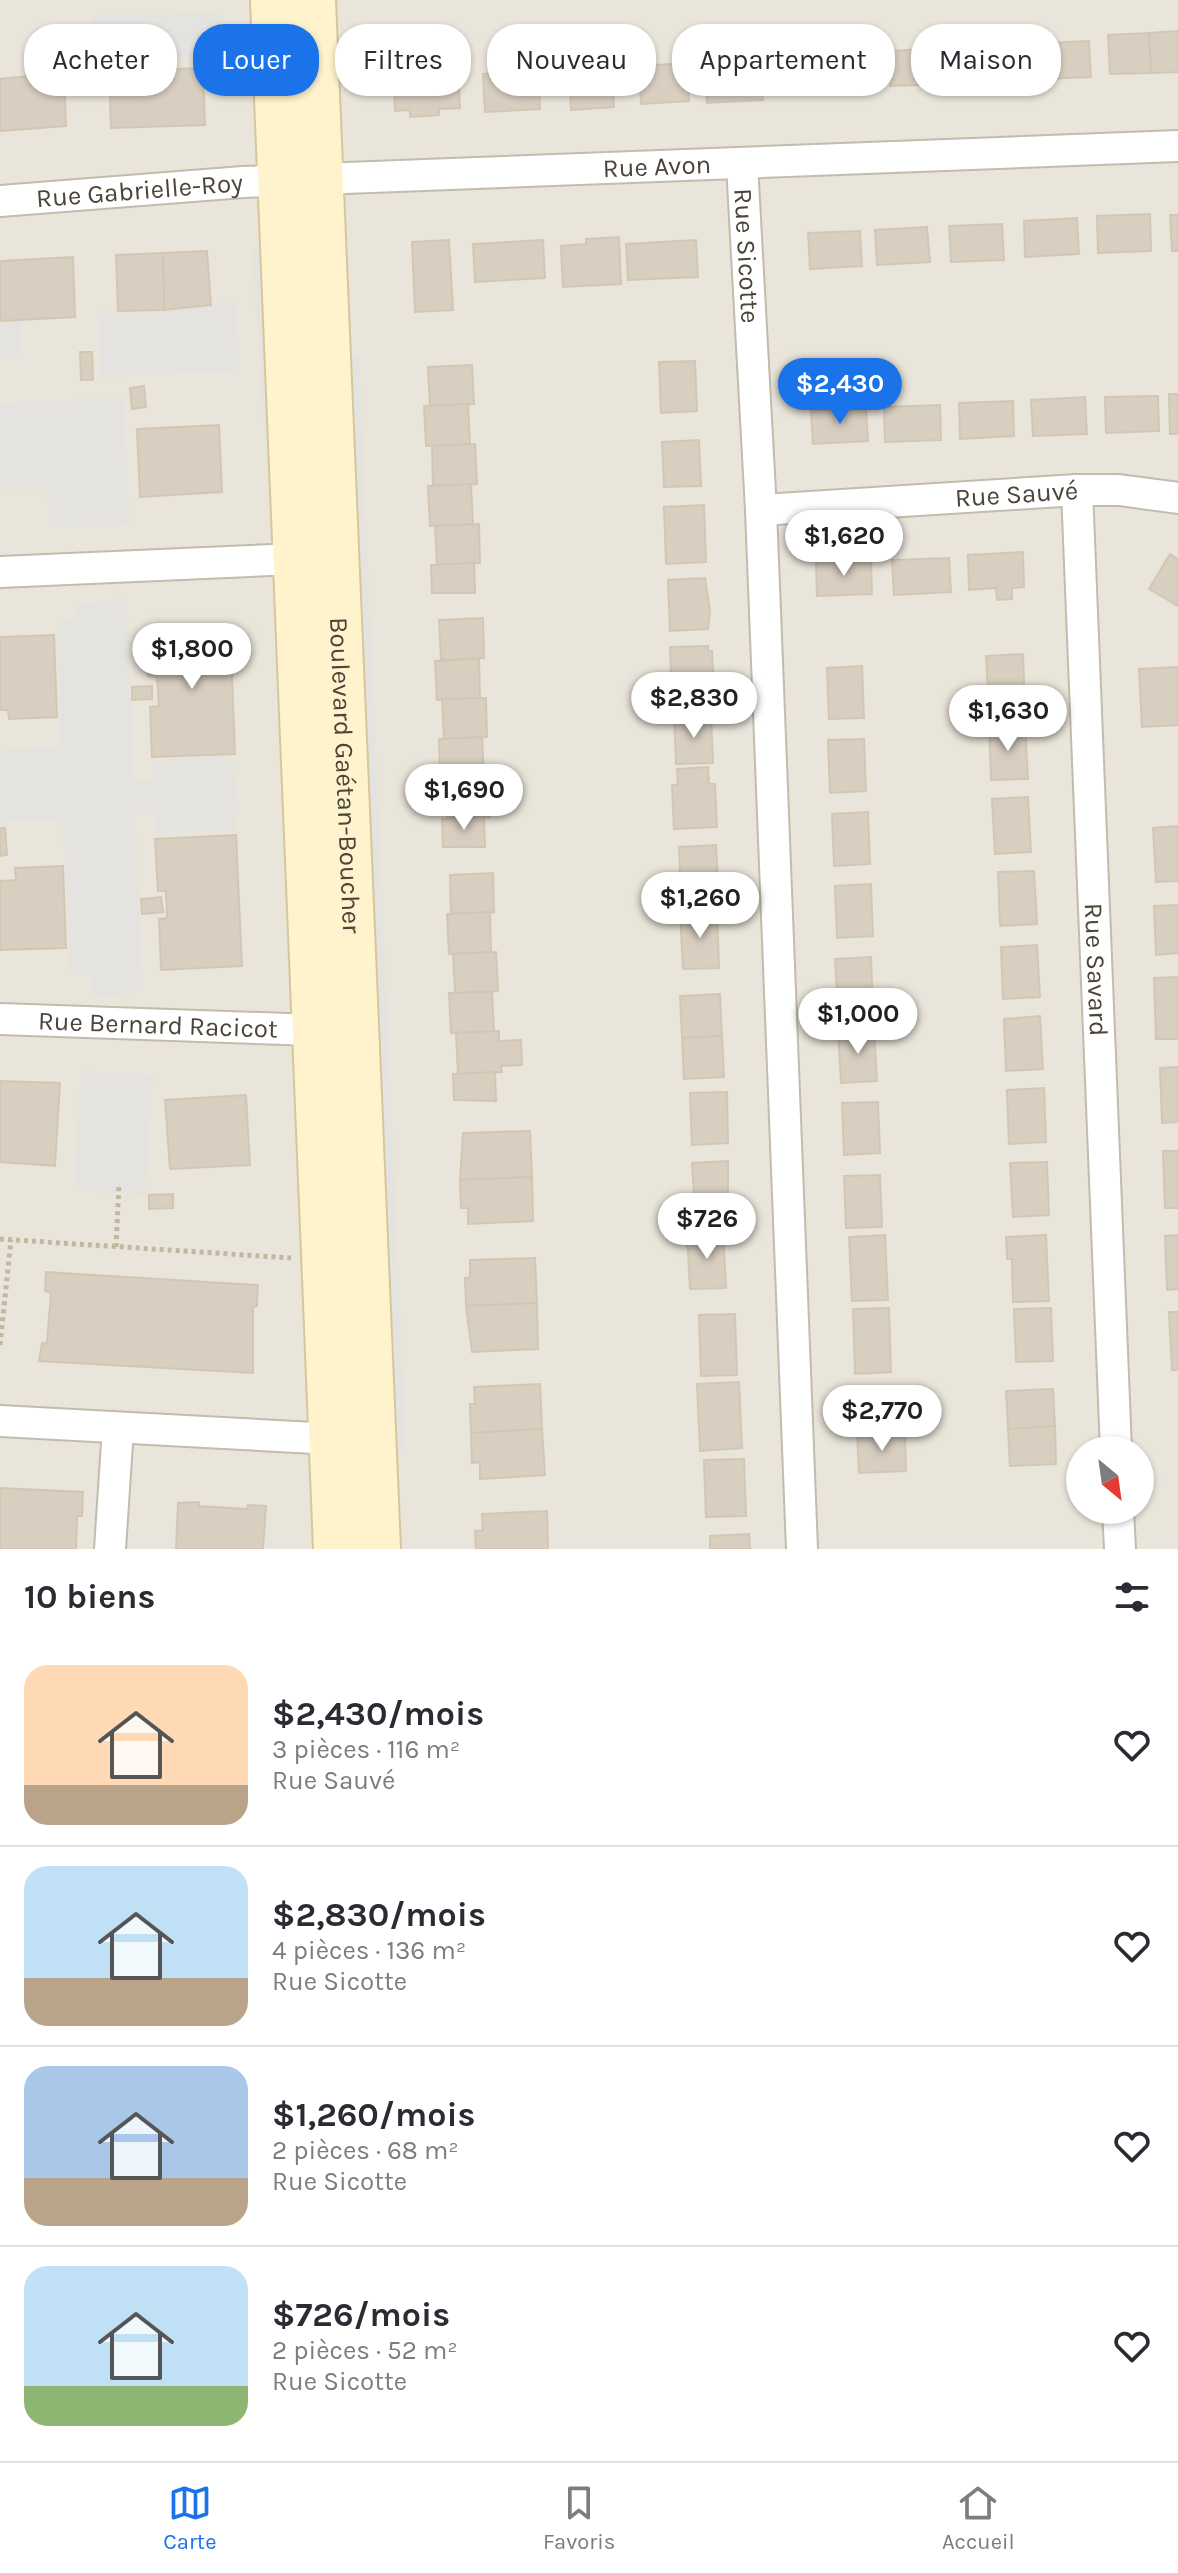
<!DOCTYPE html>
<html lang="fr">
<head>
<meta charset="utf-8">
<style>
	body { margin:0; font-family:Karla,sans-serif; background:#f7f7f7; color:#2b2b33; height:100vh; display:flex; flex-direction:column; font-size:30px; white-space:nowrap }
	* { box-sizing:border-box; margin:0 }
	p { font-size:26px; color:#7c7c81 }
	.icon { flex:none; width:44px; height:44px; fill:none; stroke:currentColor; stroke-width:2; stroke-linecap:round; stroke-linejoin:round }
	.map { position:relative; height:1549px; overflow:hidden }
	.drawer { display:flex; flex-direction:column; background:#fff; flex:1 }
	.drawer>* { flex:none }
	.banner { position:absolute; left:24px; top:24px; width:1130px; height:72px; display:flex; gap:16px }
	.needle { width:52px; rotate:151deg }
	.fabs { position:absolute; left:1066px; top:1436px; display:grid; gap:16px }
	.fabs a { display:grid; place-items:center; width:88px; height:88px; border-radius:50%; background:#fff; box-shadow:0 2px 6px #0004; font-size:40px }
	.price { position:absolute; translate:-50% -68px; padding:0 18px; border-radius:28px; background:#fff; color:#222; font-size:26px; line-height:52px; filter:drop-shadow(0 2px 4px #0008) }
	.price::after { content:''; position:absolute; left:50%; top:48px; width:24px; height:18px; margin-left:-12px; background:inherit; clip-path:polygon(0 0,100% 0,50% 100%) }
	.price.selected { background:#1a73e8; color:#fff }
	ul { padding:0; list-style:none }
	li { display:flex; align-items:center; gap:24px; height:200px; padding:0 24px }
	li+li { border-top:2px solid #e1e1e2 }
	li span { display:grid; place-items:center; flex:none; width:224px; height:160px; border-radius:24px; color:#555 }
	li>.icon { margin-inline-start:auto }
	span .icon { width:96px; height:96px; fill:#fffc; stroke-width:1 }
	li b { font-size:34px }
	h2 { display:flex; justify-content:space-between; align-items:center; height:96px; padding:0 24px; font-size:34px }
	.chip { padding:0 28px; border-radius:32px; background:#fff; box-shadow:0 2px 6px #0004; font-size:28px; line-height:72px }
	.chip.selected { background:#1a73e8; color:#fff }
	.tab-bar { display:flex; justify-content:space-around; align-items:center; height:112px; border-top:2px solid #e1e1e2; background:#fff; font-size:22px; color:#7c7c81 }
	.tab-bar a { display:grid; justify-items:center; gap:4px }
	.tab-bar .selected { color:#1a73e8 }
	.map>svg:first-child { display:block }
</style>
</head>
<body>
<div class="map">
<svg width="1178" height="1549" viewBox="0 0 1178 1549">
	<rect width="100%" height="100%" fill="#f6f3ec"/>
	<path fill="#eae5da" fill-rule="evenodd" d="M0,0H1178V1549H0ZM1080,1450H1140V1510H1080Z"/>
	<g fill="#e5e3e0">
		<polygon points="220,12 228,81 207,81 206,57 96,66 93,16"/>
		<polygon points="252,248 270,250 281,486 268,486"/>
		<polygon points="236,303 240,370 99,378 98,312"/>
		<polygon points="21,320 22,359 0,360 0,321"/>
		<polygon points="359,357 406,1455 392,1456 347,358"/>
		<polygon points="124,398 129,525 50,528 47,488 0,489 0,403"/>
		<polygon points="126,599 134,781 153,780 152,760 231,755 239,810 234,811 235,831 156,834 155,814 135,814 143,991 93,998 90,976 70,975 63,819 0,822 0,750 60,747 57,622 77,620 78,604"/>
		<polygon points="81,1071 153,1075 145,1195 74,1191"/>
	</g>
	<g fill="#d8cfc1" stroke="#d3c7b4" stroke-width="2">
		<polygon points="1178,31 1178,72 1151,73 1149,33"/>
		<polygon points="1149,33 1151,73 1110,74 1108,35"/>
		<polygon points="1089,41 1091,77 1000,81 998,45"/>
		<polygon points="945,48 947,84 890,86 889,51"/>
		<polygon points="457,50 460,108 439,109 439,115 410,117 410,110 395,111 394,84 407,84 405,52"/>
		<polygon points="866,51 867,91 829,92 827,53"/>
		<polygon points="827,53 829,92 784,94 782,55"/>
		<polygon points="611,55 614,107 571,110 569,58"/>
		<polygon points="761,62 763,100 707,103 705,65"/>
		<polygon points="687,63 689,101 641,104 639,66"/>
		<polygon points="203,68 205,125 111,128 109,71"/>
		<polygon points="538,71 540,109 485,112 483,74"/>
		<polygon points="64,72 66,126 0,131 0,79"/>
		<polygon points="1150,214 1151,251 1098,253 1097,216"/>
		<polygon points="1170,215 1178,215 1178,251 1172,251"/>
		<polygon points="1077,218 1079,254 1025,257 1024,221"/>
		<polygon points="1002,224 1004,260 951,262 949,226"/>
		<polygon points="927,227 930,262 877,265 875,230"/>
		<polygon points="860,231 862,266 810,269 808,233"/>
		<polygon points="619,237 621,284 563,287 561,246 586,244 586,239"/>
		<polygon points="449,240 453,310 415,312 412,242"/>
		<polygon points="543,240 545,278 475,282 473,244"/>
		<polygon points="696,240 698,277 628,280 626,244"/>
		<polygon points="207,251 211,305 164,310 163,253"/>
		<polygon points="163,253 164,310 118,311 116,255"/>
		<polygon points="73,257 75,317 0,321 0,261"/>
		<polygon points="80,352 92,352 93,380 81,380"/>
		<polygon points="695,361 697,411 661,413 659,362"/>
		<polygon points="472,365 474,404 430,406 428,367"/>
		<polygon points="144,386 146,407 132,409 130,388"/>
		<polygon points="1169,394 1178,394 1178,434 1170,434"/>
		<polygon points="1158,396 1159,431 1106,433 1105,397"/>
		<polygon points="1085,397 1087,434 1033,436 1031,400"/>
		<polygon points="1013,401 1014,436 960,439 959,403"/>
		<polygon points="468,404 470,444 426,446 424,406"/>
		<polygon points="940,405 941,440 885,442 884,407"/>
		<polygon points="866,408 868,441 813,444 811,411"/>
		<polygon points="219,425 222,492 140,497 137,429"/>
		<polygon points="699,440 701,486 664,487 662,442"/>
		<polygon points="475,444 477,484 433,486 432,446"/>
		<polygon points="471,484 473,524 430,526 428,486"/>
		<polygon points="704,505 706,562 666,564 664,507"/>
		<polygon points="479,524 480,563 437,565 435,526"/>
		<polygon points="1023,552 1024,587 1012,588 1012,599 997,600 996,588 969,590 968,555"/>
		<polygon points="1170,554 1178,559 1178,606 1149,589"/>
		<polygon points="949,558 951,592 894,595 892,560"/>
		<polygon points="871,559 872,594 817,596 816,561"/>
		<polygon points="474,563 475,593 432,593 431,565"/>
		<polygon points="705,578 710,611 708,629 670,631 668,580"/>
		<polygon points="483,618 484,658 441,660 439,620"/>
		<polygon points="230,624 235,754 152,757 150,707 159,706 157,677 148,676 148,627"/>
		<polygon points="54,635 57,717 9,719 8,710 0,710 0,637"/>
		<polygon points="708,646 708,651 712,651 714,686 710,686 710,699 672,701 670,647"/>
		<polygon points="1023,654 1025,708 989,710 986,656"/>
		<polygon points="479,659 480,698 437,700 435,661"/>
		<polygon points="862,666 864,718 829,719 827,668"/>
		<polygon points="1178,667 1178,725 1142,727 1139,669"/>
		<polygon points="152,686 152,699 132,700 132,687"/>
		<polygon points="486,698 487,737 444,739 442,699"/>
		<polygon points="711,715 713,763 676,764 674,716"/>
		<polygon points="1025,725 1028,779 991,780 989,727"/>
		<polygon points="482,737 484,777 440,779 439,739"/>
		<polygon points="864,739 866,791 830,793 828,740"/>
		<polygon points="708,767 709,784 715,784 717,827 674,829 672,785 678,785 677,769"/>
		<polygon points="489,777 490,817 447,818 446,779"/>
		<polygon points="1028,797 1031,852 995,854 992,799"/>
		<polygon points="868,812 870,864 834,866 832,814"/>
		<polygon points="484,817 485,847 443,847 442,819"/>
		<polygon points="1178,826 1178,881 1156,882 1153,828"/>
		<polygon points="0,828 5,828 7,855 0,856"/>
		<polygon points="236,835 242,966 161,970 159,919 167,918 166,891 158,891 155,839"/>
		<polygon points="716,845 719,902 681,904 679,847"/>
		<polygon points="63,866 66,948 0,950 0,881 16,880 15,868"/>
		<polygon points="1034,871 1037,924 1000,926 998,872"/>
		<polygon points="493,873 494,912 451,914 450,875"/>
		<polygon points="871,884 873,936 837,938 835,886"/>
		<polygon points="161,897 163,912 142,914 141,899"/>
		<polygon points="1178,905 1178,953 1156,955 1154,906"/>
		<polygon points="717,910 719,968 683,969 680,912"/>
		<polygon points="490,912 491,952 449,954 447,914"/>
		<polygon points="1037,945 1040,997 1003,999 1001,947"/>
		<polygon points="496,952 498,991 455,993 453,954"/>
		<polygon points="871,957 873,1009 838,1011 835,959"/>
		<polygon points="1178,977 1178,1039 1156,1039 1154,978"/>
		<polygon points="492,992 494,1031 451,1033 449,993"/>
		<polygon points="720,994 722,1036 682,1038 680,996"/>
		<polygon points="1040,1016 1043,1069 1006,1071 1004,1019"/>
		<polygon points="874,1029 877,1081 841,1083 838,1031"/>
		<polygon points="499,1031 499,1041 521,1040 522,1065 501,1066 502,1072 458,1074 456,1033"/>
		<polygon points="722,1036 724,1077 684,1079 682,1038"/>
		<polygon points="1178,1067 1178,1122 1162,1123 1160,1068"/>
		<polygon points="495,1072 496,1101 454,1100 453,1074"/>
		<polygon points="0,1081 60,1083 55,1166 0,1162"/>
		<polygon points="1044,1088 1046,1142 1009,1144 1007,1090"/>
		<polygon points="727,1092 728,1143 692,1145 690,1093"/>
		<polygon points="246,1095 250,1165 170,1169 165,1100"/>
		<polygon points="878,1102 880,1153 844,1155 842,1103"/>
		<polygon points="530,1131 532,1177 460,1180 463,1133"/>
		<polygon points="1163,1151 1178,1151 1178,1208 1165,1208"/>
		<polygon points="728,1161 728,1212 695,1214 692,1163"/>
		<polygon points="1047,1162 1049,1215 1013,1217 1010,1163"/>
		<polygon points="880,1175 882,1227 846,1228 844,1176"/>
		<polygon points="532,1177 533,1221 468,1224 468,1208 461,1208 460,1180"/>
		<polygon points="173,1194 173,1208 149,1209 149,1195"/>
		<polygon points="723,1232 726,1288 690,1289 687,1234"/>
		<polygon points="885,1235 888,1300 852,1301 849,1237"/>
		<polygon points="1046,1235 1049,1301 1013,1302 1012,1259 1007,1259 1006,1237"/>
		<polygon points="1178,1235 1178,1289 1167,1290 1165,1236"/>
		<polygon points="535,1258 537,1303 466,1306 465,1278 470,1277 470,1260"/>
		<polygon points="46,1272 258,1285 257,1306 253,1307 253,1373 39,1361 42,1343 47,1343 51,1293 45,1291"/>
		<polygon points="537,1303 538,1349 472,1352 466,1306"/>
		<polygon points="889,1308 891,1372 855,1374 853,1309"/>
		<polygon points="1051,1308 1053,1361 1016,1362 1014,1309"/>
		<polygon points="1169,1312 1178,1312 1178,1370 1172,1370"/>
		<polygon points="735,1314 737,1375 701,1376 699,1315"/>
		<polygon points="739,1382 742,1448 700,1451 697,1384"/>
		<polygon points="540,1384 542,1429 471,1433 470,1404 475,1404 474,1387"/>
		<polygon points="1053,1389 1055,1426 1008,1429 1006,1391"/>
		<polygon points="903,1395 905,1433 857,1434 856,1397"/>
		<polygon points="1055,1426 1056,1464 1010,1466 1008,1429"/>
		<polygon points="542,1429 545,1475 480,1479 480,1462 472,1463 471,1433"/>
		<polygon points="905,1433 906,1471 859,1473 857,1434"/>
		<polygon points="744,1459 746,1516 706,1517 704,1460"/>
		<polygon points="0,1488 83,1492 82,1516 77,1516 76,1549 0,1549"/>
		<polygon points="199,1502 199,1506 247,1509 248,1505 266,1506 263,1549 176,1549 178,1503"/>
		<polygon points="547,1511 548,1549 476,1549 475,1531 483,1530 482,1514"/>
		<polygon points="749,1534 750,1549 710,1549 710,1536"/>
	</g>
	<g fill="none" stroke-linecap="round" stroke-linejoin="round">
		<g stroke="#c2bbae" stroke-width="34">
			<g id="minor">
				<path id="s1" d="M742,164L761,510L802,1549"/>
				<path id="s2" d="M0,201L243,182L1178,146"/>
				<path id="s3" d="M1077,490L1116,1450"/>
				<path id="s4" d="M761,510L1077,490H1119L1178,498"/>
				<polyline points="0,572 295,559"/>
				<path id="s5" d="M0,1019L315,1030"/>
				<polyline points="0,1421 333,1439"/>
				<polyline points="1118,1510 1120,1549"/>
				<polyline points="110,1549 118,1428"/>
			</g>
		</g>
		<g stroke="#d6c79b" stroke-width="48">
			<g id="secondary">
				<polyline points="273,0 336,1549"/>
				<path id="s6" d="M313,0L378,1549"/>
			</g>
		</g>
		<g stroke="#c4b79f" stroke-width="5" stroke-dasharray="4 4" stroke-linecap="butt">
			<polyline points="0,1239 291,1258"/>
			<polyline points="116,1247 119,1184"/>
			<polyline points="0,1345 11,1240"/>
		</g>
		<use href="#minor" stroke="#fff" stroke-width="30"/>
		<use href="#secondary" stroke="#fff3cd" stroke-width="44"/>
	</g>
	<g text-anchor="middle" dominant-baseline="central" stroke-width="6" stroke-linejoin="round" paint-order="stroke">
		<g font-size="26" fill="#4b4439" stroke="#fff">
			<text stroke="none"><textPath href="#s2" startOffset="658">Rue Avon</textPath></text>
			<text stroke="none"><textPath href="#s2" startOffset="140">Rue Gabrielle-Roy</textPath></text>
			<text stroke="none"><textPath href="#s1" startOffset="92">Rue Sicotte</textPath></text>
			<text stroke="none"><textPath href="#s4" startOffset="256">Rue Sauvé</textPath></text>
			<text stroke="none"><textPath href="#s6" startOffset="776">Boulevard Gaétan-Boucher</textPath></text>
			<text stroke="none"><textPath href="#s3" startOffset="480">Rue Savard</textPath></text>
			<text stroke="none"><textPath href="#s5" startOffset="158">Rue Bernard Racicot</textPath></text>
		</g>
	</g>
</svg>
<div class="fabs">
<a><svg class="needle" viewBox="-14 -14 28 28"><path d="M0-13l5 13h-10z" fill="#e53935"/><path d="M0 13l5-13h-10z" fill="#7c7c81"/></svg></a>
</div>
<b class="price selected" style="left:840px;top:426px">$2,430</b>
<b class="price" style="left:844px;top:578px">$1,620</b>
<b class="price" style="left:192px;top:691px">$1,800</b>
<b class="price" style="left:694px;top:740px">$2,830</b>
<b class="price" style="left:1008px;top:753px">$1,630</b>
<b class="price" style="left:464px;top:832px">$1,690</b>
<b class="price" style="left:700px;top:940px">$1,260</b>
<b class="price" style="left:858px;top:1056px">$1,000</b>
<b class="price" style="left:707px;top:1261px">$726</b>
<b class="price" style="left:882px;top:1453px">$2,770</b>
<div class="banner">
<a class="chip">Acheter</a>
<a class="chip selected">Louer</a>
<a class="chip">Filtres</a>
<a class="chip">Nouveau</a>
<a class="chip">Appartement</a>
<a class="chip">Maison</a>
</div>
</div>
<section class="drawer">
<h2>10 biens<svg class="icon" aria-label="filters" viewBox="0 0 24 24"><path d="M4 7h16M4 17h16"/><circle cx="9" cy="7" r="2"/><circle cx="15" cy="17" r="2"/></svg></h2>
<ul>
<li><span style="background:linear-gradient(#ffd9b3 75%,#b9a48a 0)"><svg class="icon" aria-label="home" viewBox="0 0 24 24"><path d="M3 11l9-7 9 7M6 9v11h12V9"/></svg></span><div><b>$2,430/mois</b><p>3 pièces · 116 m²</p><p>Rue Sauvé</p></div><svg class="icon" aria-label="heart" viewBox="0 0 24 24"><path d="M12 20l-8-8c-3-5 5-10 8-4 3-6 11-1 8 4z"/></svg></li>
<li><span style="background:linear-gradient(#bfe0f5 70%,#b9a48a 0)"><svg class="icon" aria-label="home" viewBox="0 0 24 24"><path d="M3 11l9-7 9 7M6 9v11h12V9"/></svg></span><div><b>$2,830/mois</b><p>4 pièces · 136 m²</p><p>Rue Sicotte</p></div><svg class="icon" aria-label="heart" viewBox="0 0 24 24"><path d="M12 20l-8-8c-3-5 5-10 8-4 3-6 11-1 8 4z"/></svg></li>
<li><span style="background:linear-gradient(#a9c7e8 70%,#b9a48a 0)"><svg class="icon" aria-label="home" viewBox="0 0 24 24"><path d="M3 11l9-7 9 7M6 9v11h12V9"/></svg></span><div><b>$1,260/mois</b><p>2 pièces · 68 m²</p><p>Rue Sicotte</p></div><svg class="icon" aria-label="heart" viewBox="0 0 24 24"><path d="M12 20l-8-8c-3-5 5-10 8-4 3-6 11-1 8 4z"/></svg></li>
<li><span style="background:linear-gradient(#bfe0f5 75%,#8fb573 0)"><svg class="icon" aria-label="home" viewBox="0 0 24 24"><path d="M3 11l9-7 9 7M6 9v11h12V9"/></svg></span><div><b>$726/mois</b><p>2 pièces · 52 m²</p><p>Rue Sicotte</p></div><svg class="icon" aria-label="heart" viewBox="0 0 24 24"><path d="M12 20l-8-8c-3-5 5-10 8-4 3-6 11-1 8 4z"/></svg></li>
</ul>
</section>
<nav class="tab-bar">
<a class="selected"><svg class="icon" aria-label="map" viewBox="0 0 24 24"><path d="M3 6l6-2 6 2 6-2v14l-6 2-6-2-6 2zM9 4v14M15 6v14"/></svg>Carte</a>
<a><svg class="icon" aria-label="saved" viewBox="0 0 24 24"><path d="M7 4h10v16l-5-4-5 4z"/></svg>Favoris</a>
<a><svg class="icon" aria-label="home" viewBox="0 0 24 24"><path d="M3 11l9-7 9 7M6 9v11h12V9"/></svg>Accueil</a>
</nav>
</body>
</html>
